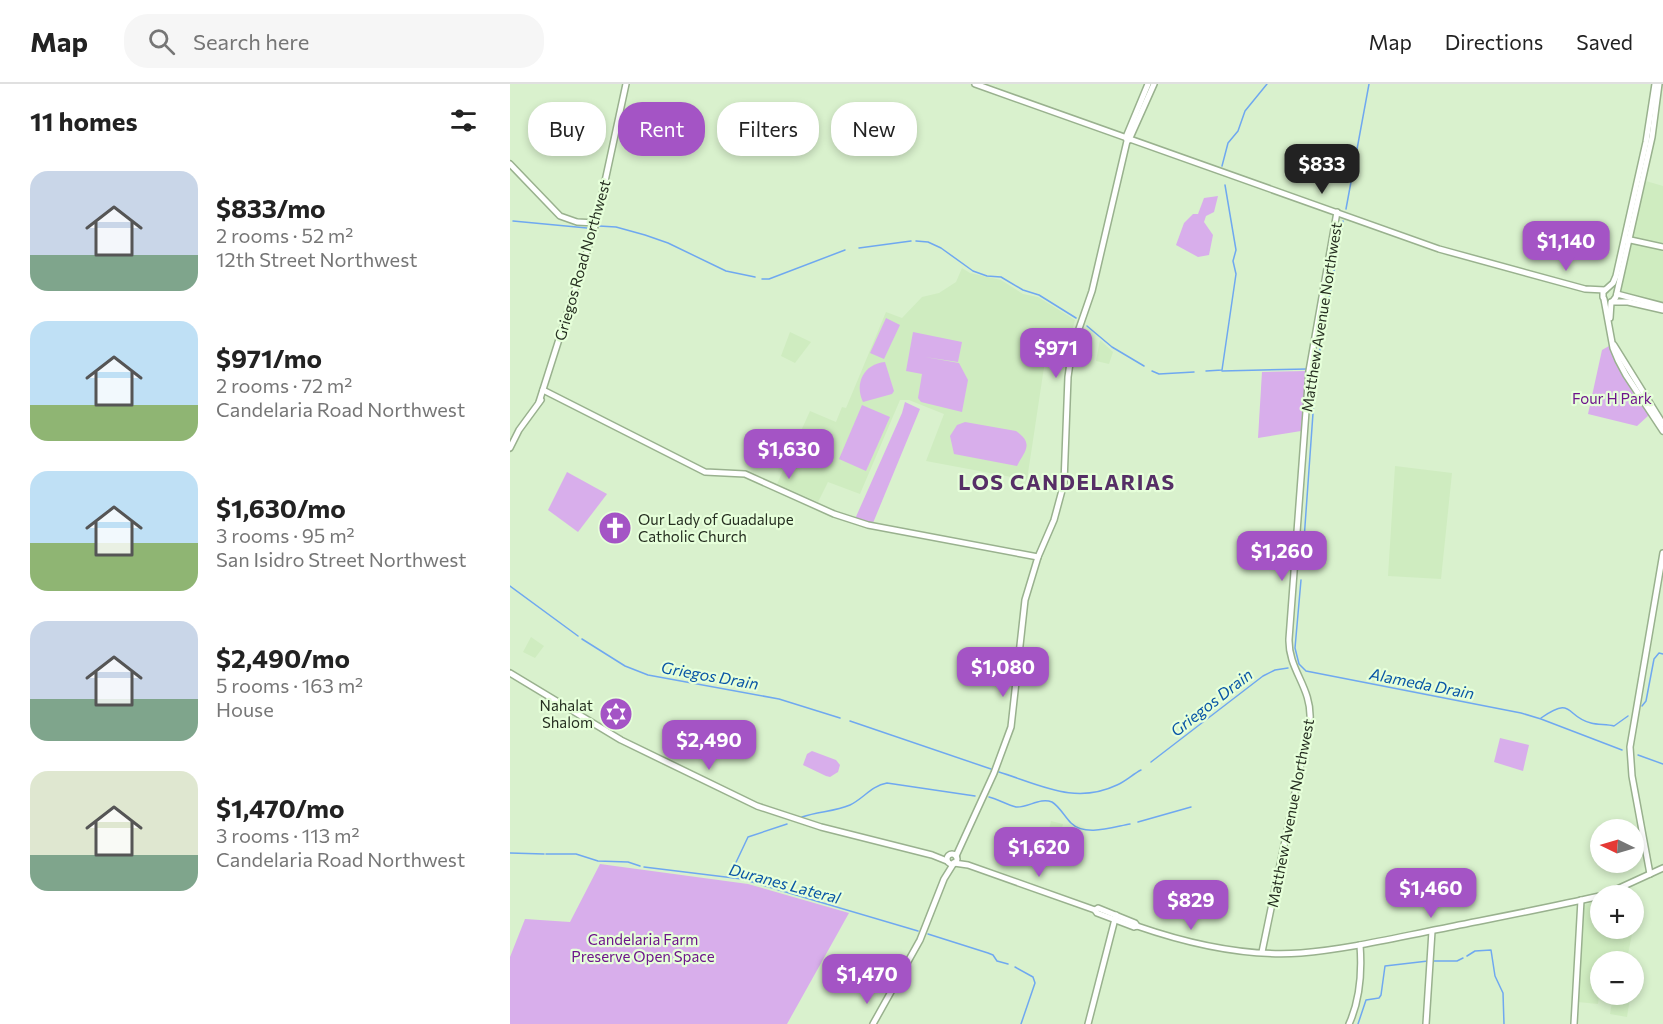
<!DOCTYPE html>
<html lang="en">
<head>
<meta charset="utf-8">
<style>
	body { margin:0; font-family:Commissioner,sans-serif; background:#f6f6f6; color:#222; height:100vh; display:flex; flex-direction:column; font-size:22px; white-space:nowrap }
	* { box-sizing:border-box; margin:0 }
	p { font-size:20px; color:#767676 }
	.icon { flex:none; width:33px; height:33px; fill:none; stroke:currentColor; stroke-width:2; stroke-linecap:round; stroke-linejoin:round }
	.map { position:relative; flex:1; overflow:hidden }
	.sheet { display:flex; flex-direction:column; background:#fff; width:510px }
	.sheet>* { flex:none }
	.banner { position:absolute; left:18px; top:18px; width:570px; height:54px; display:flex; gap:12px }
	.needle { width:39px; rotate:275deg }
	.buttons { position:absolute; left:1080px; top:735px; display:grid; gap:12px }
	.buttons a { display:grid; place-items:center; width:54px; height:54px; border-radius:50%; background:#fff; box-shadow:0 3px 9px #0003; font-size:30px }
	.price { position:absolute; translate:-50% -51px; padding:0 14px; border-radius:12px; background:#a454c5; color:#fff; font-size:20px; line-height:39px; filter:drop-shadow(0 2px 3px #0008) }
	.price::after { content:''; position:absolute; left:50%; top:36px; width:18px; height:14px; margin-left:-9px; background:inherit; clip-path:polygon(0 0,100% 0,50% 100%) }
	.price.active { background:#222; color:#fff }
	ul { padding:0; list-style:none }
	li { display:flex; align-items:center; gap:18px; height:150px; padding:0 30px }
	li span { display:grid; place-items:center; flex:none; width:168px; height:120px; border-radius:18px; color:#555 }
	li>.icon { margin-inline-start:auto }
	span .icon { width:72px; height:72px; fill:#fffc; stroke-width:1 }
	li b { font-size:26px }
	h2 { display:flex; justify-content:space-between; align-items:center; height:72px; padding:0 30px; font-size:26px }
	.tag { padding:0 21px; border-radius:24px; background:#fff; box-shadow:0 3px 9px #0003; font-size:21px; line-height:54px }
	.tag.active { background:#a454c5; color:#fff }
	header { display:flex; align-items:center; gap:36px; box-sizing:border-box; height:84px; padding:0 30px; background:#fff; border-bottom:2px solid #e0e0e0 }
	header strong { font-size:28px }
	nav { display:flex; gap:33px; margin-inline-start:auto; font-size:21px }
	.search { width:420px; height:54px; background:#f6f6f6; display:flex; align-items:center; gap:15px; box-sizing:border-box; padding:0 21px; border-radius:24px; color:#767676; font-size:22px }
	main { display:flex; flex:1; min-height:0 }
	.map>svg:first-child { display:block }
</style>
</head>
<body>
<header>
<strong>Map</strong>
<div class="search"><svg class="icon" aria-label="search" viewBox="0 0 24 24"><circle cx="10" cy="10" r="6"/><path d="M15 15l6 6"/></svg>Search here</div>
<nav><a>Map</a><a>Directions</a><a>Saved</a></nav>
</header>
<main>
<section class="sheet">
<h2>11 homes<svg class="icon" aria-label="filters" viewBox="0 0 24 24"><path d="M4 7h16M4 17h16"/><circle cx="9" cy="7" r="2"/><circle cx="15" cy="17" r="2"/></svg></h2>
<ul>
<li><span style="background:linear-gradient(#c9d6e8 70%,#7fa58c 0)"><svg class="icon" aria-label="home" viewBox="0 0 24 24"><path d="M3 11l9-7 9 7M6 9v11h12V9"/></svg></span><div><b>$833/mo</b><p>2 rooms · 52 m²</p><p>12th Street Northwest</p></div></li>
<li><span style="background:linear-gradient(#bfe0f5 70%,#8fb573 0)"><svg class="icon" aria-label="home" viewBox="0 0 24 24"><path d="M3 11l9-7 9 7M6 9v11h12V9"/></svg></span><div><b>$971/mo</b><p>2 rooms · 72 m²</p><p>Candelaria Road Northwest</p></div></li>
<li><span style="background:linear-gradient(#bfe0f5 60%,#8fb573 0)"><svg class="icon" aria-label="home" viewBox="0 0 24 24"><path d="M3 11l9-7 9 7M6 9v11h12V9"/></svg></span><div><b>$1,630/mo</b><p>3 rooms · 95 m²</p><p>San Isidro Street Northwest</p></div></li>
<li><span style="background:linear-gradient(#c9d6e8 65%,#7fa58c 0)"><svg class="icon" aria-label="home" viewBox="0 0 24 24"><path d="M3 11l9-7 9 7M6 9v11h12V9"/></svg></span><div><b>$2,490/mo</b><p>5 rooms · 163 m²</p><p>House</p></div></li>
<li><span style="background:linear-gradient(#dfe7d0 70%,#7fa58c 0)"><svg class="icon" aria-label="home" viewBox="0 0 24 24"><path d="M3 11l9-7 9 7M6 9v11h12V9"/></svg></span><div><b>$1,470/mo</b><p>3 rooms · 113 m²</p><p>Candelaria Road Northwest</p></div></li>
</ul>
</section>
<div class="map">
<svg width="1153" height="940" viewBox="0 0 1153 940">
	<rect width="100%" height="100%" fill="#d9f1cd"/>
	<g fill="#cfecc0">
		<polygon points="1136,97 1153,102 1153,220 1110,207"/>
		<polygon points="452,184 460,189 491,196 513,210 528,213 565,236 555,272 536,270 517,396 416,377 434,330 399,316 390,316 350,410 318,398 308,418 267,400 300,327 326,338 332,323 336,324 376,228 392,234 412,213 429,209 446,198"/>
		<polygon points="280,248 301,258 285,279 271,272"/>
		<polygon points="590,256 603,268 599,280 586,277"/>
		<polygon points="885,382 942,389 931,495 878,492"/>
		<polygon points="21,553 34,562 25,574 13,568"/>
		<polygon points="541,737 553,740 547,765 535,762"/>
		<polygon points="1090,816 1090,844 1123,845 1118,870 1111,870 1109,877 1090,878 1090,910 1124,910 1124,902 1126,903 1124,914 1120,914 1117,933 1100,930 1103,912 1089,912 1088,920 1068,918 1074,821"/>
	</g>
	<g fill="#d8aeeb">
		<polygon points="708,112 704,128 696,132 694,138 703,151 699,171 688,173 666,161 674,139 683,130 688,130 694,114"/>
		<polygon points="376,234 390,241 374,275 360,269"/>
		<polygon points="403,248 452,258 448,278 415,273 449,279 458,296 452,328 411,318 408,314 412,290 396,287"/>
		<polygon points="1099,262 1107,282 1139,331 1127,342 1078,330 1092,266"/>
		<path d="M375,278L384,307L382,310L353,318C344,299 354,280 375,278Z"/>
		<polygon points="796,287 791,347 748,354 752,288"/>
		<polygon points="395,318 410,325 363,439 345,435 392,329"/>
		<polygon points="352,321 380,333 356,387 329,375"/>
		<path d="M455,338L506,347C525,360 514,368 507,382L444,370L440,352L447,341Z"/>
		<polygon points="57,388 97,410 68,448 38,426"/>
		<polygon points="990,654 1019,661 1013,687 984,678"/>
		<polygon points="302,667 326,676 330,681 328,688 320,693 316,692 293,681 297,670"/>
		<polygon points="90,780 238,800 339,829 277,940 0,940 0,873 15,835 60,838"/>
	</g>
	<g fill="none" stroke-linecap="round" stroke-linejoin="round">
		<g stroke="#6fa8f0" stroke-width="1.5">
			<polyline points="712,82 718,59 728,47 735,27 757,0"/>
			<polyline points="836,125 859,0"/>
			<polyline points="3,137 77,144"/>
			<polyline points="89,142 106,143 135,151 158,159 216,187 245,193"/>
			<polyline points="406,157 418,158 431,164 463,187 477,192 491,193 513,206 529,211 566,234"/>
			<polyline points="349,164 401,157"/>
			<polyline points="252,195 259,195 335,166"/>
			<polyline points="577,242 602,263 634,282"/>
			<polyline points="642,287 649,290 684,288"/>
			<polyline points="696,287 712,286 726,190 723,177 726,166 715,101"/>
			<polyline points="712,287 797,285"/>
			<polyline points="792,484 806,287 833,137"/>
			<polyline points="791,496 785,564 789,580 796,587 1011,629 1031,635 1112,666"/>
			<polyline points="0,502 68,552"/>
			<polyline points="72,555 115,582 138,591 269,615 330,634"/>
			<polyline points="1132,622 1136,617 1144,575 1149,569 1153,570"/>
			<path d="M1031,634C1064,611 1055,633 1081,639C1088,641 1097,640 1104,642L1118,632"/>
			<polyline points="340,637 481,685"/>
			<polyline points="1128,671 1153,680"/>
			<polyline points="641,678 753,592 765,586 778,584"/>
			<path d="M489,688C531,701 565,721 607,701C616,697 623,690 631,686"/>
			<path d="M479,713C488,715 497,721 506,723C518,724 530,713 542,718C549,722 555,733 561,739C575,753 603,743 620,740"/>
			<path d="M292,733C308,727 324,728 340,721C353,715 361,702 377,699L465,712"/>
			<polyline points="628,738 681,723"/>
			<polyline points="0,769 34,770"/>
			<polyline points="36,770 66,770 88,777 118,778 130,782"/>
			<polyline points="134,783 232,795 408,847"/>
			<polyline points="221,789 238,753 277,740"/>
			<polyline points="418,850 478,869 483,871 487,877 498,880"/>
			<polyline points="957,872 965,867 981,866 985,892 993,909 994,940"/>
			<polyline points="924,877 947,877 953,874"/>
			<polyline points="505,883 523,893 525,899 511,940"/>
			<polyline points="848,940 856,916 869,914 871,911 875,882 918,877"/>
		</g>
		<g stroke="#99b18e" stroke-width="8">
			<g id="secondary">
				<polyline points="465,0 929,165 1075,205 1095,206"/>
				<polyline points="619,56 644,0"/>
				<polyline points="0,80 50,132 67,138 86,139"/>
				<polyline points="1116,155 1153,163"/>
				<polyline points="1107,210 1153,222"/>
				<polyline points="1093,213 1093,208 1103,199 1106,192 1136,58 1145,0"/>
				<polyline points="1094,215 1103,264 1108,276 1116,291 1153,347"/>
				<polyline points="1103,217 1106,213 1142,53 1149,0"/>
				<polyline points="1102,218 1118,218 1153,226"/>
				<polyline points="1100,234 1101,218"/>
				<polyline points="1104,261 1153,340"/>
				<polyline points="33,306 195,388 235,390 324,430 358,441 528,473"/>
				<polyline points="29,318 86,139 116,0"/>
				<polyline points="0,364 9,346 31,316"/>
				<polyline points="0,589 111,656 247,722 311,743 422,771 437,777"/>
				<circle cx="442" cy="775" r="5"/>
				<polyline points="446,772 484,689 501,643 515,516 528,473 544,436 554,399 558,293 562,265 582,207 617,57 616,53 638,0"/>
				<path d="M444,779L458,781L585,826L587,829L624,843L627,842C679,860 736,873 791,869C838,865 884,854 930,845C984,834 1037,824 1090,812"/>
				<polyline points="1140,790 1122,692 1120,663 1153,469"/>
				<polyline points="1092,812 1153,784"/>
				<polyline points="585,826 588,824 625,839 627,842"/>
				<path d="M752,868L800,636C802,603 778,586 779,555L799,287L827,128"/>
				<polyline points="363,940 410,856 434,795 444,779"/>
				<polyline points="578,940 606,831"/>
				<path d="M839,940C850,916 852,887 850,861"/>
				<polyline points="916,940 922,847"/>
				<polyline points="1064,940 1071,816"/>
			</g>
		</g>
		<use href="#secondary" stroke="#fff" stroke-width="5"/>
	</g>
	<defs>
		<g id="church-disc" transform="scale(1.725)"><circle r="9.5" fill="#a454c5" stroke="#e6ffda"/><path d="M-1.2-6h2.4v3.5h3.3v2.4h-3.3V6h-2.4V-.1h-3.3v-2.4h3.3Z" fill="#fff"/></g>
		<g id="synagogue-disc" transform="scale(1.725)"><circle r="9.5" fill="#a454c5" stroke="#e6ffda"/><path d="M0-6.5L5.6 3.2H-5.6ZM0 6.5L5.6-3.2H-5.6Z" fill="#fff"/></g>
	</defs>
	<g fill-rule="evenodd">
		<use href="#church-disc" x="105" y="444"/>
		<use href="#synagogue-disc" x="106" y="630"/>
	</g>
	<g text-anchor="middle" dominant-baseline="central" stroke-width="4.5" stroke-linejoin="round" paint-order="stroke">
		<g font-size="15" fill="#252e20" stroke="#e6ffda">
			<text transform="translate(72 176) rotate(-74)">Griegos Road Northwest</text>
			<text transform="translate(811 233) rotate(-81)">Matthew Avenue Northwest</text>
			<text transform="translate(780 729) rotate(-79)">Matthew Avenue Northwest</text>
		</g>
		<g font-size="15" fill="#6e158b" stroke="#e6ffda">
			<text x="1102" y="314">Four H Park</text>
			<text x="133" y="855">Candelaria Farm<tspan x="133" dy="17">Preserve Open Space</tspan></text>
		</g>
		<g font-size="15" fill="#252e20" stroke="#e6ffda" text-anchor="start">
			<text x="128" y="435">Our Lady of Guadalupe<tspan x="128" dy="17">Catholic Church</tspan></text>
			<text x="83" y="621" text-anchor="end">Nahalat<tspan x="83" dy="17">Shalom</tspan></text>
		</g>
		<g font-size="16" font-style="italic" fill="#0956a6" stroke="#e6ffda">
			<text transform="translate(200 591) rotate(10)">Griegos Drain</text>
			<text transform="translate(912 599) rotate(11)">Alameda Drain</text>
			<text transform="translate(701 618) rotate(-38)">Griegos Drain</text>
			<text transform="translate(275 799) rotate(15)">Duranes Lateral</text>
		</g>
		<g font-size="21" font-weight="bold" letter-spacing="1.5" fill="#562f66" stroke="#e6ffda">
			<text x="557" y="397">LOS CANDELARIAS</text>
		</g>
	</g>
</svg>
<div class="buttons">
<a><svg class="needle" viewBox="-14 -14 28 28"><path d="M0-13l5 13h-10z" fill="#e53935"/><path d="M0 13l5-13h-10z" fill="#767676"/></svg></a>
<a>+</a>
<a>−</a>
</div>
<b class="price active" style="left:812px;top:111px">$833</b>
<b class="price" style="left:1056px;top:188px">$1,140</b>
<b class="price" style="left:546px;top:295px">$971</b>
<b class="price" style="left:279px;top:396px">$1,630</b>
<b class="price" style="left:772px;top:498px">$1,260</b>
<b class="price" style="left:493px;top:614px">$1,080</b>
<b class="price" style="left:199px;top:687px">$2,490</b>
<b class="price" style="left:529px;top:794px">$1,620</b>
<b class="price" style="left:921px;top:835px">$1,460</b>
<b class="price" style="left:681px;top:847px">$829</b>
<b class="price" style="left:357px;top:921px">$1,470</b>
<div class="banner">
<a class="tag">Buy</a>
<a class="tag active">Rent</a>
<a class="tag">Filters</a>
<a class="tag">New</a>
</div>
</div>
</main>
</body>
</html>
